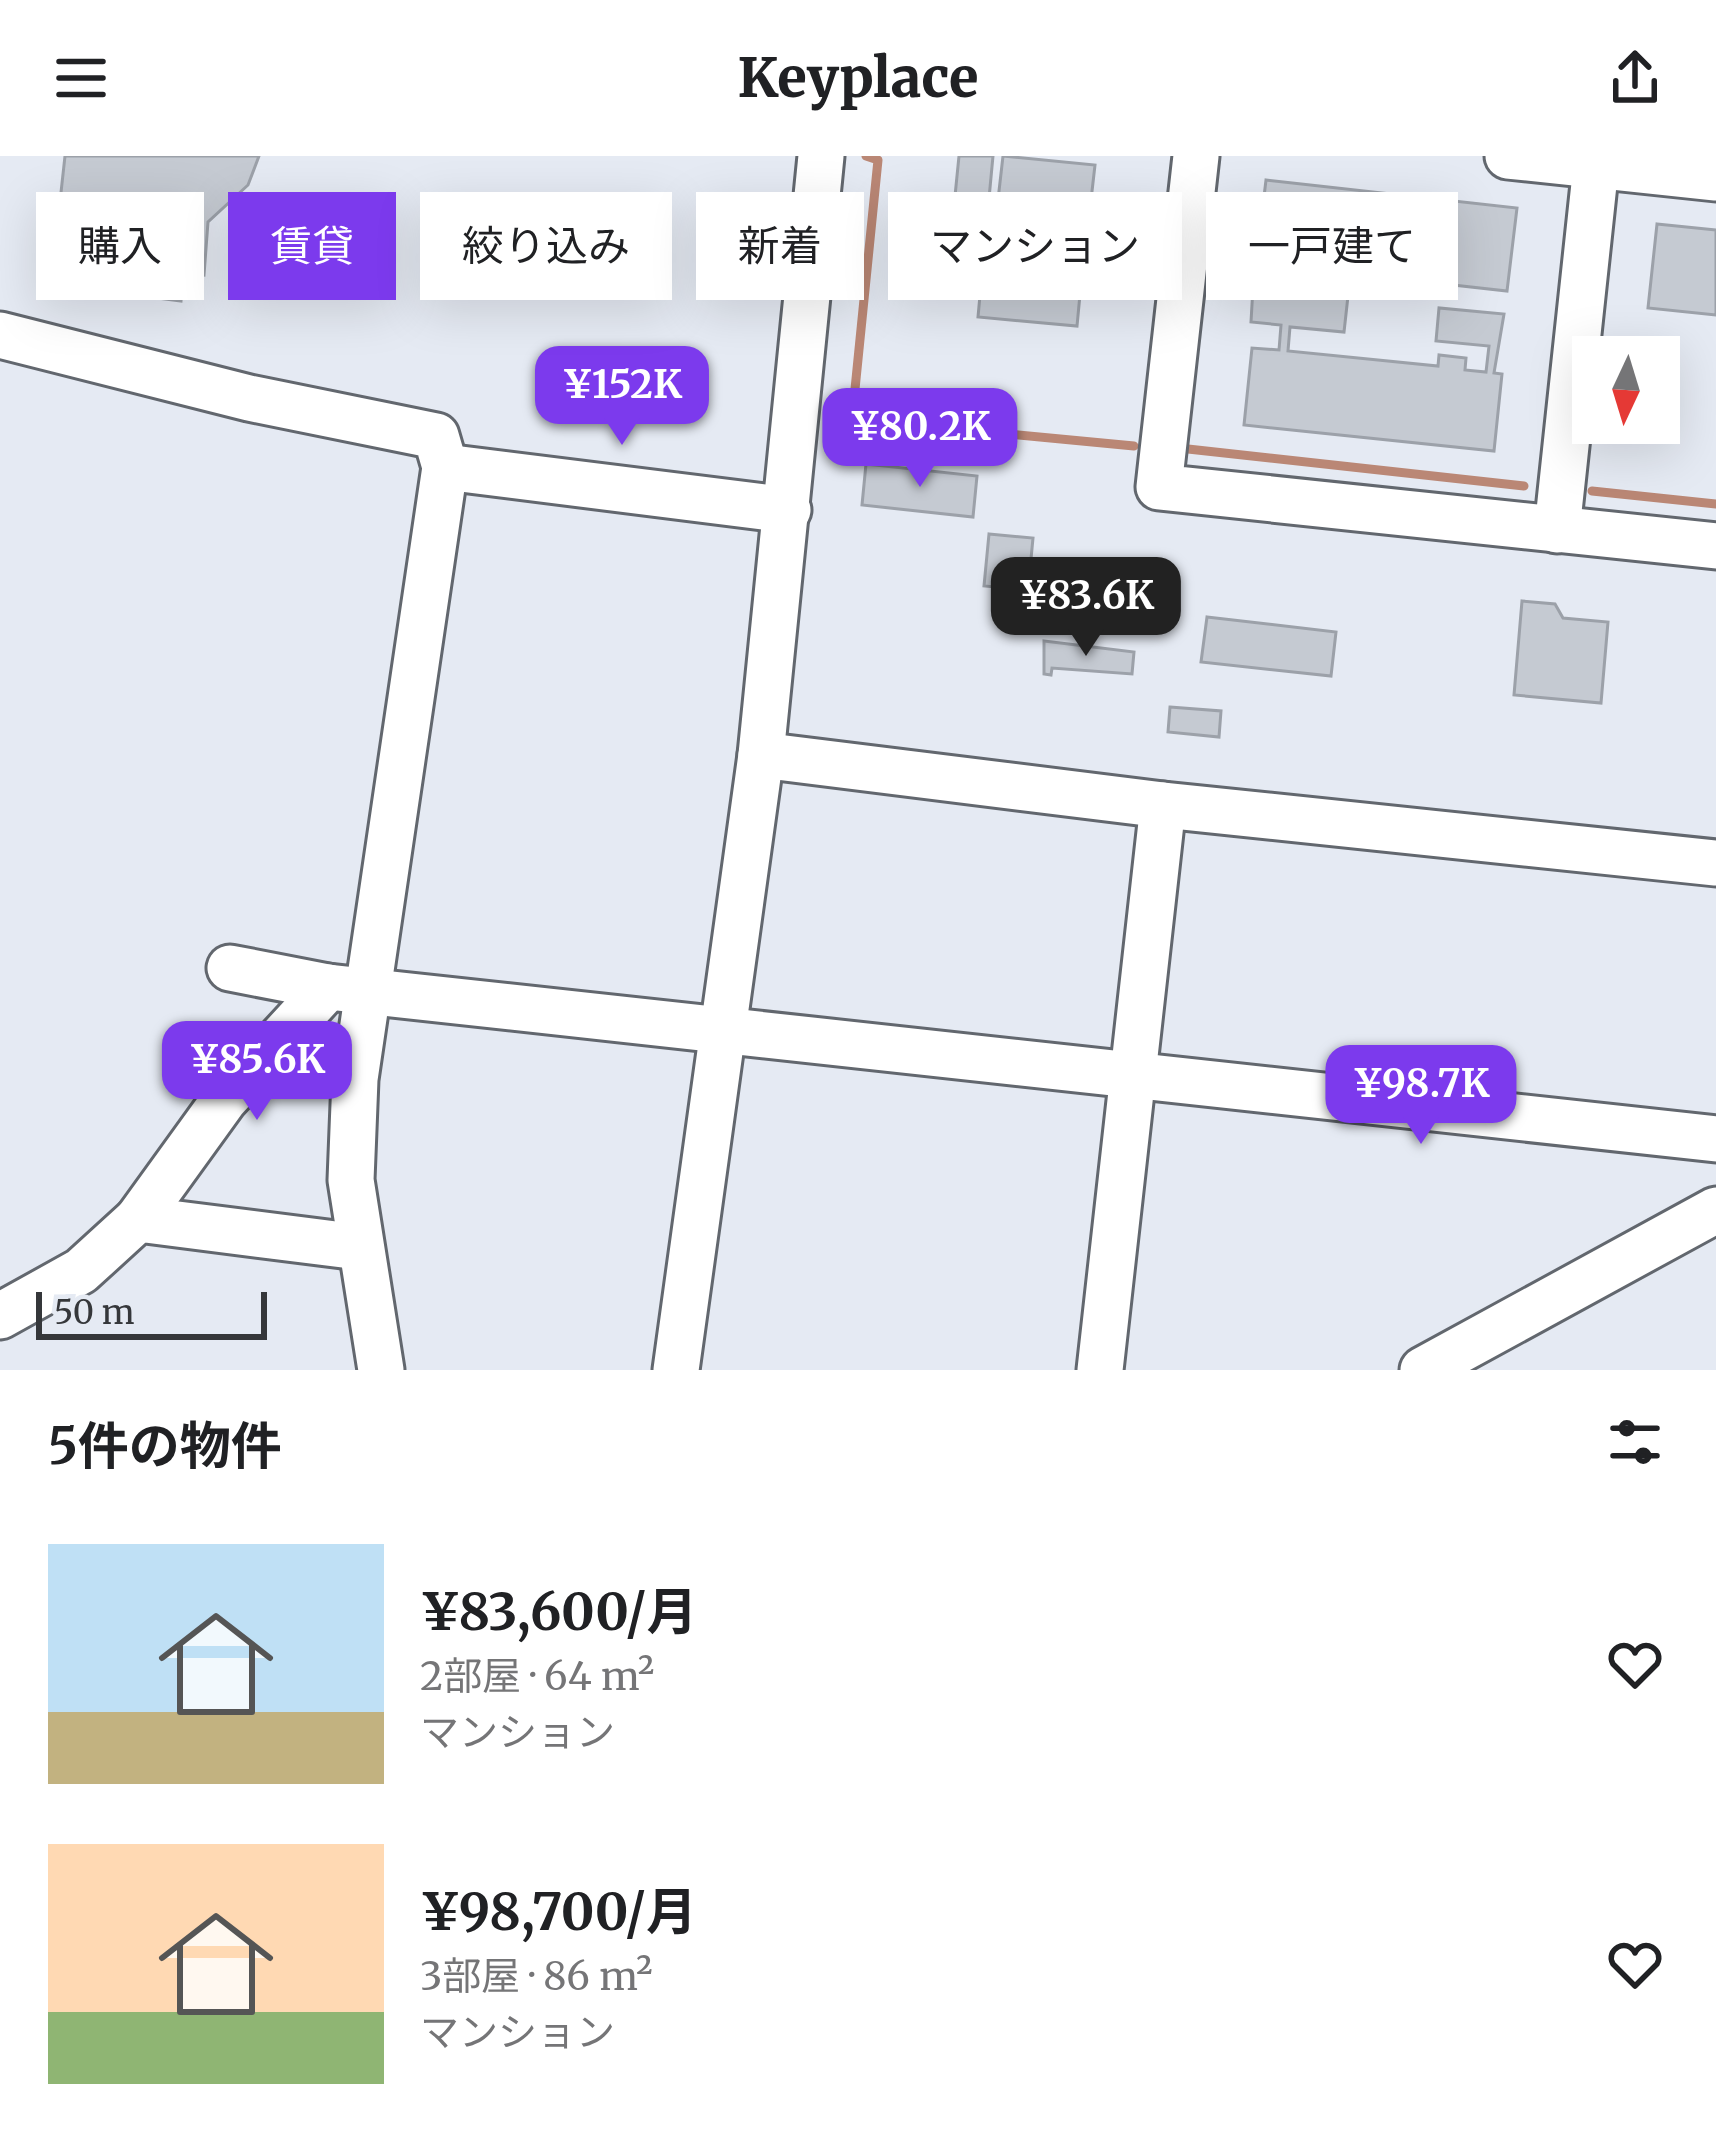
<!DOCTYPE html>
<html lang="ja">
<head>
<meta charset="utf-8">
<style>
	body { margin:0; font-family:Merriweather,"Noto Sans JP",serif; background:#f6f6f6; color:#202124; height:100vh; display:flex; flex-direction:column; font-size:45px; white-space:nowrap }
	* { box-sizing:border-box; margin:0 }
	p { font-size:39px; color:#757577 }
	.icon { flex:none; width:66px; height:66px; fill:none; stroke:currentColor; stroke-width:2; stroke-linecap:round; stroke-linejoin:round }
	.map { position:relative; height:1214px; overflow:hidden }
	.panel { display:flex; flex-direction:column; background:#fff; flex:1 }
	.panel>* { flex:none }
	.banner { position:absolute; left:36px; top:36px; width:1644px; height:108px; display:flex; gap:24px }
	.needle { width:78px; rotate:184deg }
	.buttons { position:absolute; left:1572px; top:180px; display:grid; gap:24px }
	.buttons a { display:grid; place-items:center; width:108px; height:108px; border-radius:0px; background:#fff; box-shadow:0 12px 48px #0002; font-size:60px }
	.scale { position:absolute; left:36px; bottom:30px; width:231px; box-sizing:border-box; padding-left:12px; border:6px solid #35373a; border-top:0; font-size:33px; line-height:42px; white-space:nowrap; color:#35373a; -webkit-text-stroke:9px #e5eaf3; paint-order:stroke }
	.price { position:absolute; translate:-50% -102px; padding:0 27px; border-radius:24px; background:#7c3aed; color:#fff; font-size:39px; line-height:78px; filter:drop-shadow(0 3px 6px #0008) }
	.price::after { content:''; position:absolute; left:50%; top:72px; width:36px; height:27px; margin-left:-18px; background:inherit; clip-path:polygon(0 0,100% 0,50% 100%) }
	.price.on { background:#222; color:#fff }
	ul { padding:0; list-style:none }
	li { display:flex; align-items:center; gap:36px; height:300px; padding:0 48px }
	li span { display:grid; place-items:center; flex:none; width:336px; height:240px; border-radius:0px; color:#555 }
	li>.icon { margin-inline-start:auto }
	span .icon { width:144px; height:144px; fill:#fffc; stroke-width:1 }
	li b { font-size:51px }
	h2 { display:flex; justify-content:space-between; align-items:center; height:144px; padding:0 48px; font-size:51px }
	.chip { padding:0 42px; border-radius:0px; background:#fff; box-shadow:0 12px 48px #0002; font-size:42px; line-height:108px }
	.chip.on { background:#7c3aed; color:#fff }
	header { display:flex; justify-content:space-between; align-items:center; height:156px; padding:0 48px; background:#fff; font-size:54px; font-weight:800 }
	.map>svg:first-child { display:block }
</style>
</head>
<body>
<header><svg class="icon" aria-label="menu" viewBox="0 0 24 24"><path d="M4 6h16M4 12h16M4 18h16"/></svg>Keyplace<svg class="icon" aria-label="share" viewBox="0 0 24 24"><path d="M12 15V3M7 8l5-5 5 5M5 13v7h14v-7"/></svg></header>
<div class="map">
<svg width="1716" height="1214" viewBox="0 0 1716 1214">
	<rect width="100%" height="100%" fill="#e5eaf3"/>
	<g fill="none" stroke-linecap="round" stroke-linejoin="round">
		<g stroke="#ba8775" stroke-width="9">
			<polyline points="866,0 878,4 852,263 1134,290"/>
			<polyline points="1188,293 1524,330"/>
			<polyline points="1592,335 1716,348"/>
		</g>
	</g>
	<g fill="#c5cad2" stroke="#9ca1a9" stroke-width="3">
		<polygon points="65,0 259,0 248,29 208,66 204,119 183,117 181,145 95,134 96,107 54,100"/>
		<polygon points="959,0 993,0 988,53 954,50"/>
		<polygon points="1003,0 1095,9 1087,79 995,70"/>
		<polygon points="1266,24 1517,52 1507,135 1256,107"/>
		<polygon points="1657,68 1716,74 1716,159 1648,152"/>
		<polygon points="983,107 1020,111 1019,122 1081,128 1077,170 978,161"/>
		<polygon points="1253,131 1348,140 1344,176 1290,171 1288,195 1438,210 1439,199 1466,202 1465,214 1486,216 1489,190 1436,185 1439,152 1504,158 1494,217 1502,218 1494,295 1244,269 1252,192 1279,194 1281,169 1251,166"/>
		<polygon points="866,308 977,320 973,361 862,349"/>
		<polygon points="989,378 1033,382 1028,434 984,430"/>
		<polygon points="1522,445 1555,448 1563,462 1608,466 1601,547 1514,539"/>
		<polygon points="1207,461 1336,476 1331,520 1201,506"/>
		<polygon points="1044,485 1134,496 1132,518 1052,512 1051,519 1044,518"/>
		<polygon points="1170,551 1221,555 1219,581 1168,576"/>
	</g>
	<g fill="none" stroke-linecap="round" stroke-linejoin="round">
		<g stroke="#62676e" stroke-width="51">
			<g id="minor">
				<polyline points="1196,0 1159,331 1716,390"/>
				<polyline points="1508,0 1716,22"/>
				<polyline points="0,179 249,242 436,280 445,311 355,923 351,1024 381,1214"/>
				<polyline points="445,311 788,354"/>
				<polyline points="1557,374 1597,0"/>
				<polyline points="761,599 1163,649 1716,707"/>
				<polyline points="230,812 328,831 1716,983"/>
				<polyline points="138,1063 224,944 328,831"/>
				<polyline points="0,1160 81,1115 138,1063 359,1091"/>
				<polyline points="676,1214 761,599 821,0"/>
				<polyline points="1100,1214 1163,649"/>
				<polyline points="1423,1214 1716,1054"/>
			</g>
		</g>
		<use href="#minor" stroke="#fff" stroke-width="45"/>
	</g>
</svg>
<div class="buttons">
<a><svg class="needle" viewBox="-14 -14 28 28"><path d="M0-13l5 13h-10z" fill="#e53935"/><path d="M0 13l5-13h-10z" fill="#757577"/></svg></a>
</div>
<div class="scale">50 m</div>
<b class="price" style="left:622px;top:292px">¥152K</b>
<b class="price" style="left:920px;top:334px">¥80.2K</b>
<b class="price on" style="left:1086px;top:503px">¥83.6K</b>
<b class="price" style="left:257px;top:967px">¥85.6K</b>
<b class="price" style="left:1421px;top:991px">¥98.7K</b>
<div class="banner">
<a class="chip">購入</a>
<a class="chip on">賃貸</a>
<a class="chip">絞り込み</a>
<a class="chip">新着</a>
<a class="chip">マンション</a>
<a class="chip">一戸建て</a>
</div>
</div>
<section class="panel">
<h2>5件の物件<svg class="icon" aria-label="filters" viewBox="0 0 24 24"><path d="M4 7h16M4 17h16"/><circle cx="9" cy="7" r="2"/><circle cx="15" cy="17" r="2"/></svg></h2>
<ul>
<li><span style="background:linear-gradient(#bfe0f5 70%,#c2b280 0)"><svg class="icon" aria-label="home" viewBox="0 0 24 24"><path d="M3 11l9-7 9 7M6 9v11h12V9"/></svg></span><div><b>¥83,600/月</b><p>2部屋 · 64 m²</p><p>マンション</p></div><svg class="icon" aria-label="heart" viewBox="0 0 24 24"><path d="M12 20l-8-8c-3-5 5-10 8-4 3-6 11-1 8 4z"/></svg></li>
<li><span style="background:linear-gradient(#ffd9b3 70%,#8fb573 0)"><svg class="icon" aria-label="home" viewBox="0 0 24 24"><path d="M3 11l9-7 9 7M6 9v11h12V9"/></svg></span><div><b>¥98,700/月</b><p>3部屋 · 86 m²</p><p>マンション</p></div><svg class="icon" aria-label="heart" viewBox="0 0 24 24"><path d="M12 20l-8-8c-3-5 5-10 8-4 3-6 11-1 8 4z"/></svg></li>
</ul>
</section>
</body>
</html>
